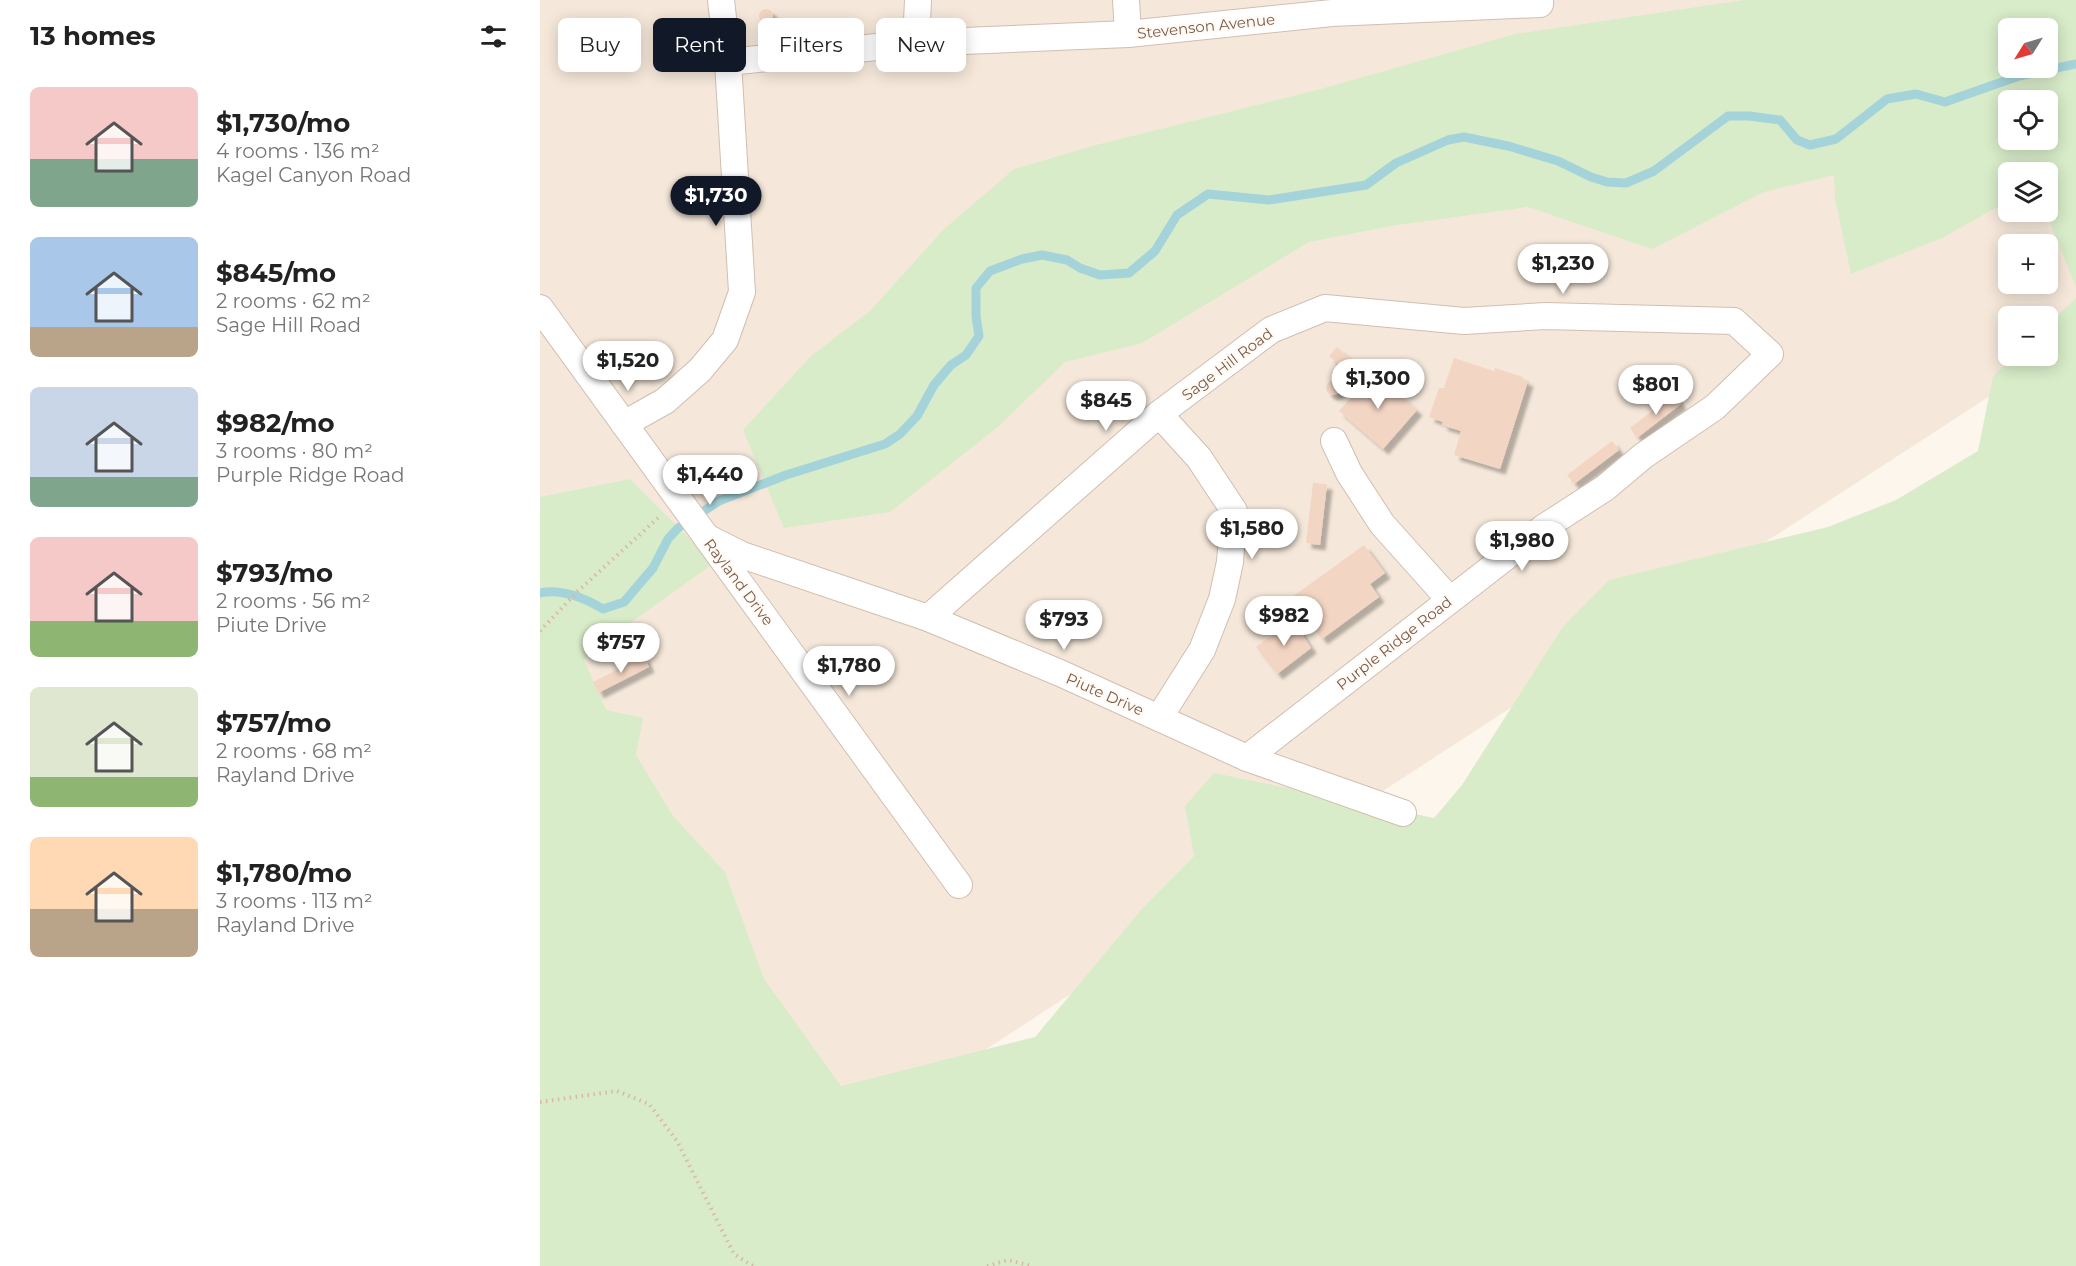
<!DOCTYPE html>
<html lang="en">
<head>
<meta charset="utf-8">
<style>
	body { margin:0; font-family:Montserrat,sans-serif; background:#f2f2f2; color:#222; height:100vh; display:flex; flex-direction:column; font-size:22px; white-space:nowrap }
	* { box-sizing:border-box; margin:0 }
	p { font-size:20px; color:#767676 }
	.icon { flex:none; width:33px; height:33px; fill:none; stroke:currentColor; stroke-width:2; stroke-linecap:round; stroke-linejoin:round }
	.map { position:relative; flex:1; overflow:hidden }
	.sheet { display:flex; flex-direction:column; background:#fff; width:540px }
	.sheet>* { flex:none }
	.guide { position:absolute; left:18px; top:18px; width:570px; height:54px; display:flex; gap:12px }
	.needle { width:39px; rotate:233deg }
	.controls { position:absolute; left:1458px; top:18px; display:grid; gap:12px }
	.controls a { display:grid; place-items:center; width:60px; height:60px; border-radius:9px; background:#fff; box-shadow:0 3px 15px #0003; font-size:30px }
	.price { position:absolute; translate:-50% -51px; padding:0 14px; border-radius:21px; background:#fff; color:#222; font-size:20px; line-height:39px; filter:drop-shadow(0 2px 3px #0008) }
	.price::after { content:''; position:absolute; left:50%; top:36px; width:18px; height:14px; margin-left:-9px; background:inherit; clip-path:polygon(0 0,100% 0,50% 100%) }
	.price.current { background:#111827; color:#fff }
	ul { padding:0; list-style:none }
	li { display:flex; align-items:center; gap:18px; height:150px; padding:0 30px }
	li span { display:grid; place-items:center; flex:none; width:168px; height:120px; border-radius:9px; color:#555 }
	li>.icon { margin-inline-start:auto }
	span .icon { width:72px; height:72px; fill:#fffc; stroke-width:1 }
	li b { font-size:26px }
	h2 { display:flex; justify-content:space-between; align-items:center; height:72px; padding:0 30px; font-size:26px }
	.chip { padding:0 21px; border-radius:9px; background:#fff; box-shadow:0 3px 15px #0003; font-size:21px; line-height:54px }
	.chip.current { background:#111827; color:#fff }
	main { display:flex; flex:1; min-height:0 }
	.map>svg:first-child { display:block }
</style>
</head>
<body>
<main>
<section class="sheet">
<h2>13 homes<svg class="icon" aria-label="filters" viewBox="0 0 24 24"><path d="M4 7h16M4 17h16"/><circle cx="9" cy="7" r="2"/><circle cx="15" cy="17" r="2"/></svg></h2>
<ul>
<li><span style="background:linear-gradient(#f6c9c9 60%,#7fa58c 0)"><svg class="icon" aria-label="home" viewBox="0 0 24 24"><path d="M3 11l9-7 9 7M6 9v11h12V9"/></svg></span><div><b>$1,730/mo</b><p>4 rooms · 136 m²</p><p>Kagel Canyon Road</p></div></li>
<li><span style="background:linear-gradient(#a9c7e8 75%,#b9a48a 0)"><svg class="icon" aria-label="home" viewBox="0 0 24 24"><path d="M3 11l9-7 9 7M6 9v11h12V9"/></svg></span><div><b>$845/mo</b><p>2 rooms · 62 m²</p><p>Sage Hill Road</p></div></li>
<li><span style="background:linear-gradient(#c9d6e8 75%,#7fa58c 0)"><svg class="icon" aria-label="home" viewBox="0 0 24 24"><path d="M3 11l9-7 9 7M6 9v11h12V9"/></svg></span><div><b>$982/mo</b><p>3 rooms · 80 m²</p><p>Purple Ridge Road</p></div></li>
<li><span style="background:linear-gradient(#f6c9c9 70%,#8fb573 0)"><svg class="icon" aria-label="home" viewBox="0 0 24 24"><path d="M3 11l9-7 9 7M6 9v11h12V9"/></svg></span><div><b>$793/mo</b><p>2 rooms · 56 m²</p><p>Piute Drive</p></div></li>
<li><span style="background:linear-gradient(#dfe7d0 75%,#8fb573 0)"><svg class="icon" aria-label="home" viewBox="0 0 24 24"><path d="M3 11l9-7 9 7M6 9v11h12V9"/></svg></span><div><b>$757/mo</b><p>2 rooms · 68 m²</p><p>Rayland Drive</p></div></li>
<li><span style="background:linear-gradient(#ffd9b3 60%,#b9a48a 0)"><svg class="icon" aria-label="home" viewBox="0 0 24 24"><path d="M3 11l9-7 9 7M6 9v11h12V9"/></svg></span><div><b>$1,780/mo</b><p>3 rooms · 113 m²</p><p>Rayland Drive</p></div></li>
</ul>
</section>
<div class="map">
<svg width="1536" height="1266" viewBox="0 0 1536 1266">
	<defs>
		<filter id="shadow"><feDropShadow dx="5.5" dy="5.5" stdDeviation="1.5" flood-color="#0004"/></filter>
	</defs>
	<rect width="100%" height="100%" fill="#fdf6ec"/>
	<path fill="#f5e8da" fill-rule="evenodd" d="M0,0H1536V340L308,1139L0,730ZM1468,28H1508V68H1468ZM1468,100H1508V140H1468ZM1468,172H1508V212H1468ZM1468,244H1508V284H1468ZM1468,316H1508V356H1468Z"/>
	<g fill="#d8ecc9" fill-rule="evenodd">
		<path d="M1204,0H1536V287L1506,212H1508V172H1468V201L1402,238L1311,274L1295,199L1294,175L1224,192L1112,249L988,207L851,226L769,242L602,343L525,362L458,427L350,512L244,528L203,430L271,356L330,311L404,229L474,169L556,145L777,90L975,34ZM1468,28H1508V68H1468ZM1468,100H1508V140H1468Z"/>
		<polygon points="1536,298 1536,1266 0,1266 0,497 90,479 174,563 64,642 44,660 66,710 103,718 96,755 133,816 185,872 224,979 301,1086 495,1037 602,909 654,856 645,806 674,773 894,818 922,785 1022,628 1069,580 1288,527 1356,500 1438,451 1453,376 1475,356 1508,356 1508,325"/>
	</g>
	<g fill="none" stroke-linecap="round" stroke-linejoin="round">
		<path stroke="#a5d3da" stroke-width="9" d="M0,593C20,588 45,598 63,609L84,602L113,568L128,539L138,528L179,501L246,475L345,444L360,434L377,416L394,385L411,365L426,355L439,336L436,316V288L450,271L482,259L502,255L527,260L540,268L560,275L589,273L615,251L637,215L668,194L729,200L826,185L856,163L908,140L924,137L968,146L1018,161L1051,177L1067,182L1086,183L1114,171L1188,116H1209L1240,120L1257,140L1270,145L1296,139L1347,99L1376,94L1405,102L1479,76L1536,64"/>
	</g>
	<g fill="#f3d5c3" filter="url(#shadow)">
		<circle cx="226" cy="16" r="7"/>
		<polygon points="797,347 813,362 805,370 789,356"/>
		<polygon points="914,358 954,371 955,368 983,377 982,379 988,381 960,469 914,455 921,431 902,425 903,422 889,417 899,388 904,388"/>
		<polygon points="833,372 877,410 843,449 799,411"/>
		<circle cx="793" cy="388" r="7"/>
		<polygon points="1134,394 1141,404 1097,438 1090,428"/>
		<polygon points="1072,441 1079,450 1034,484 1027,475"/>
		<polygon points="773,483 787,484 780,545 766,543"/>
		<polygon points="824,545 845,573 830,584 839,597 782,639 752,597"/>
		<polygon points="753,620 771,648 737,674 716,647"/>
		<polygon points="104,656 109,667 58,693 53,682"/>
	</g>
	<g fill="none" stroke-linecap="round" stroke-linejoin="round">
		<g stroke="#d1beb0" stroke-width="28">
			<g id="street">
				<polyline points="586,0 588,34"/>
				<polyline points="376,43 378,0"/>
				<polyline points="188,62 376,43 588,34 792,13 1000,4 1000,0"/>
				<polyline points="0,308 419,885"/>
				<polyline points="84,424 125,401 160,370 185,340 202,292 188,62 181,0"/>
				<polyline points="794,441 809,473 842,524 910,600"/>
				<polyline points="166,537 202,555 388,618 520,673 707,758 863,813"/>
				<polyline points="388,618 619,414 731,330 785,308 924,321 1006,316 1194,321 1230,354 1175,407 1103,456 1065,488 1003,528 707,758"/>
				<polyline points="619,718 662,650 682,599 690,562 694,511 659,458 619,414"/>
			</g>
		</g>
		<g stroke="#d9b8a5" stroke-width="4" stroke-dasharray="1.5 4.5" stroke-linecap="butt">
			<polyline points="0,631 38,591 118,518"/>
			<polyline points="0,1102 77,1091 109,1104 137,1141 194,1254 213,1266"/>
			<polyline points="447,1266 468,1260 492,1266"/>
		</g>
		<use href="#street" stroke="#fff" stroke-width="26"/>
	</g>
	<g text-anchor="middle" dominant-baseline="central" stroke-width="4.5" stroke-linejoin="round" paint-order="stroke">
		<g font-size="15" fill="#7a5c4d" stroke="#fffaf3">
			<text transform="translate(666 26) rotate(-6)">Stevenson Avenue</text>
			<text transform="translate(687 364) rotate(-37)">Sage Hill Road</text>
			<text transform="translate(199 582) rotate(53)">Rayland Drive</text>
			<text transform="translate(854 643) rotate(-38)">Purple Ridge Road</text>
			<text transform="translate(565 694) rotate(24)">Piute Drive</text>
		</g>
	</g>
</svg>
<div class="controls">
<a><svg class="needle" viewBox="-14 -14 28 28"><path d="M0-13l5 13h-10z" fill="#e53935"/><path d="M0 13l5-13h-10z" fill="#767676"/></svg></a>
<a><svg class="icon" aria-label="locate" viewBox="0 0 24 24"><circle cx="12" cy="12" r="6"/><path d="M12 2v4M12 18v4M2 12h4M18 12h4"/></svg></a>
<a><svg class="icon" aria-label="layers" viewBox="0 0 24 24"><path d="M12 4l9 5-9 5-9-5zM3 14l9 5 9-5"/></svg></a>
<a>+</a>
<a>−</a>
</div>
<b class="price current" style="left:176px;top:227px">$1,730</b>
<b class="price" style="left:1023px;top:295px">$1,230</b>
<b class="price" style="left:88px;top:392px">$1,520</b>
<b class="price" style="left:838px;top:410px">$1,300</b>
<b class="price" style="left:1116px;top:416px">$801</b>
<b class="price" style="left:566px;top:432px">$845</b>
<b class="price" style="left:170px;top:506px">$1,440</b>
<b class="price" style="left:712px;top:560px">$1,580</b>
<b class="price" style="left:982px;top:572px">$1,980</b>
<b class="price" style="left:744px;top:647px">$982</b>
<b class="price" style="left:524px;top:651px">$793</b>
<b class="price" style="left:81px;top:674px">$757</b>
<b class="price" style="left:309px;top:697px">$1,780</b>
<div class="guide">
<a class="chip">Buy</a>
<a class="chip current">Rent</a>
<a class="chip">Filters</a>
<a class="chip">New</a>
</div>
</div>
</main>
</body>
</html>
